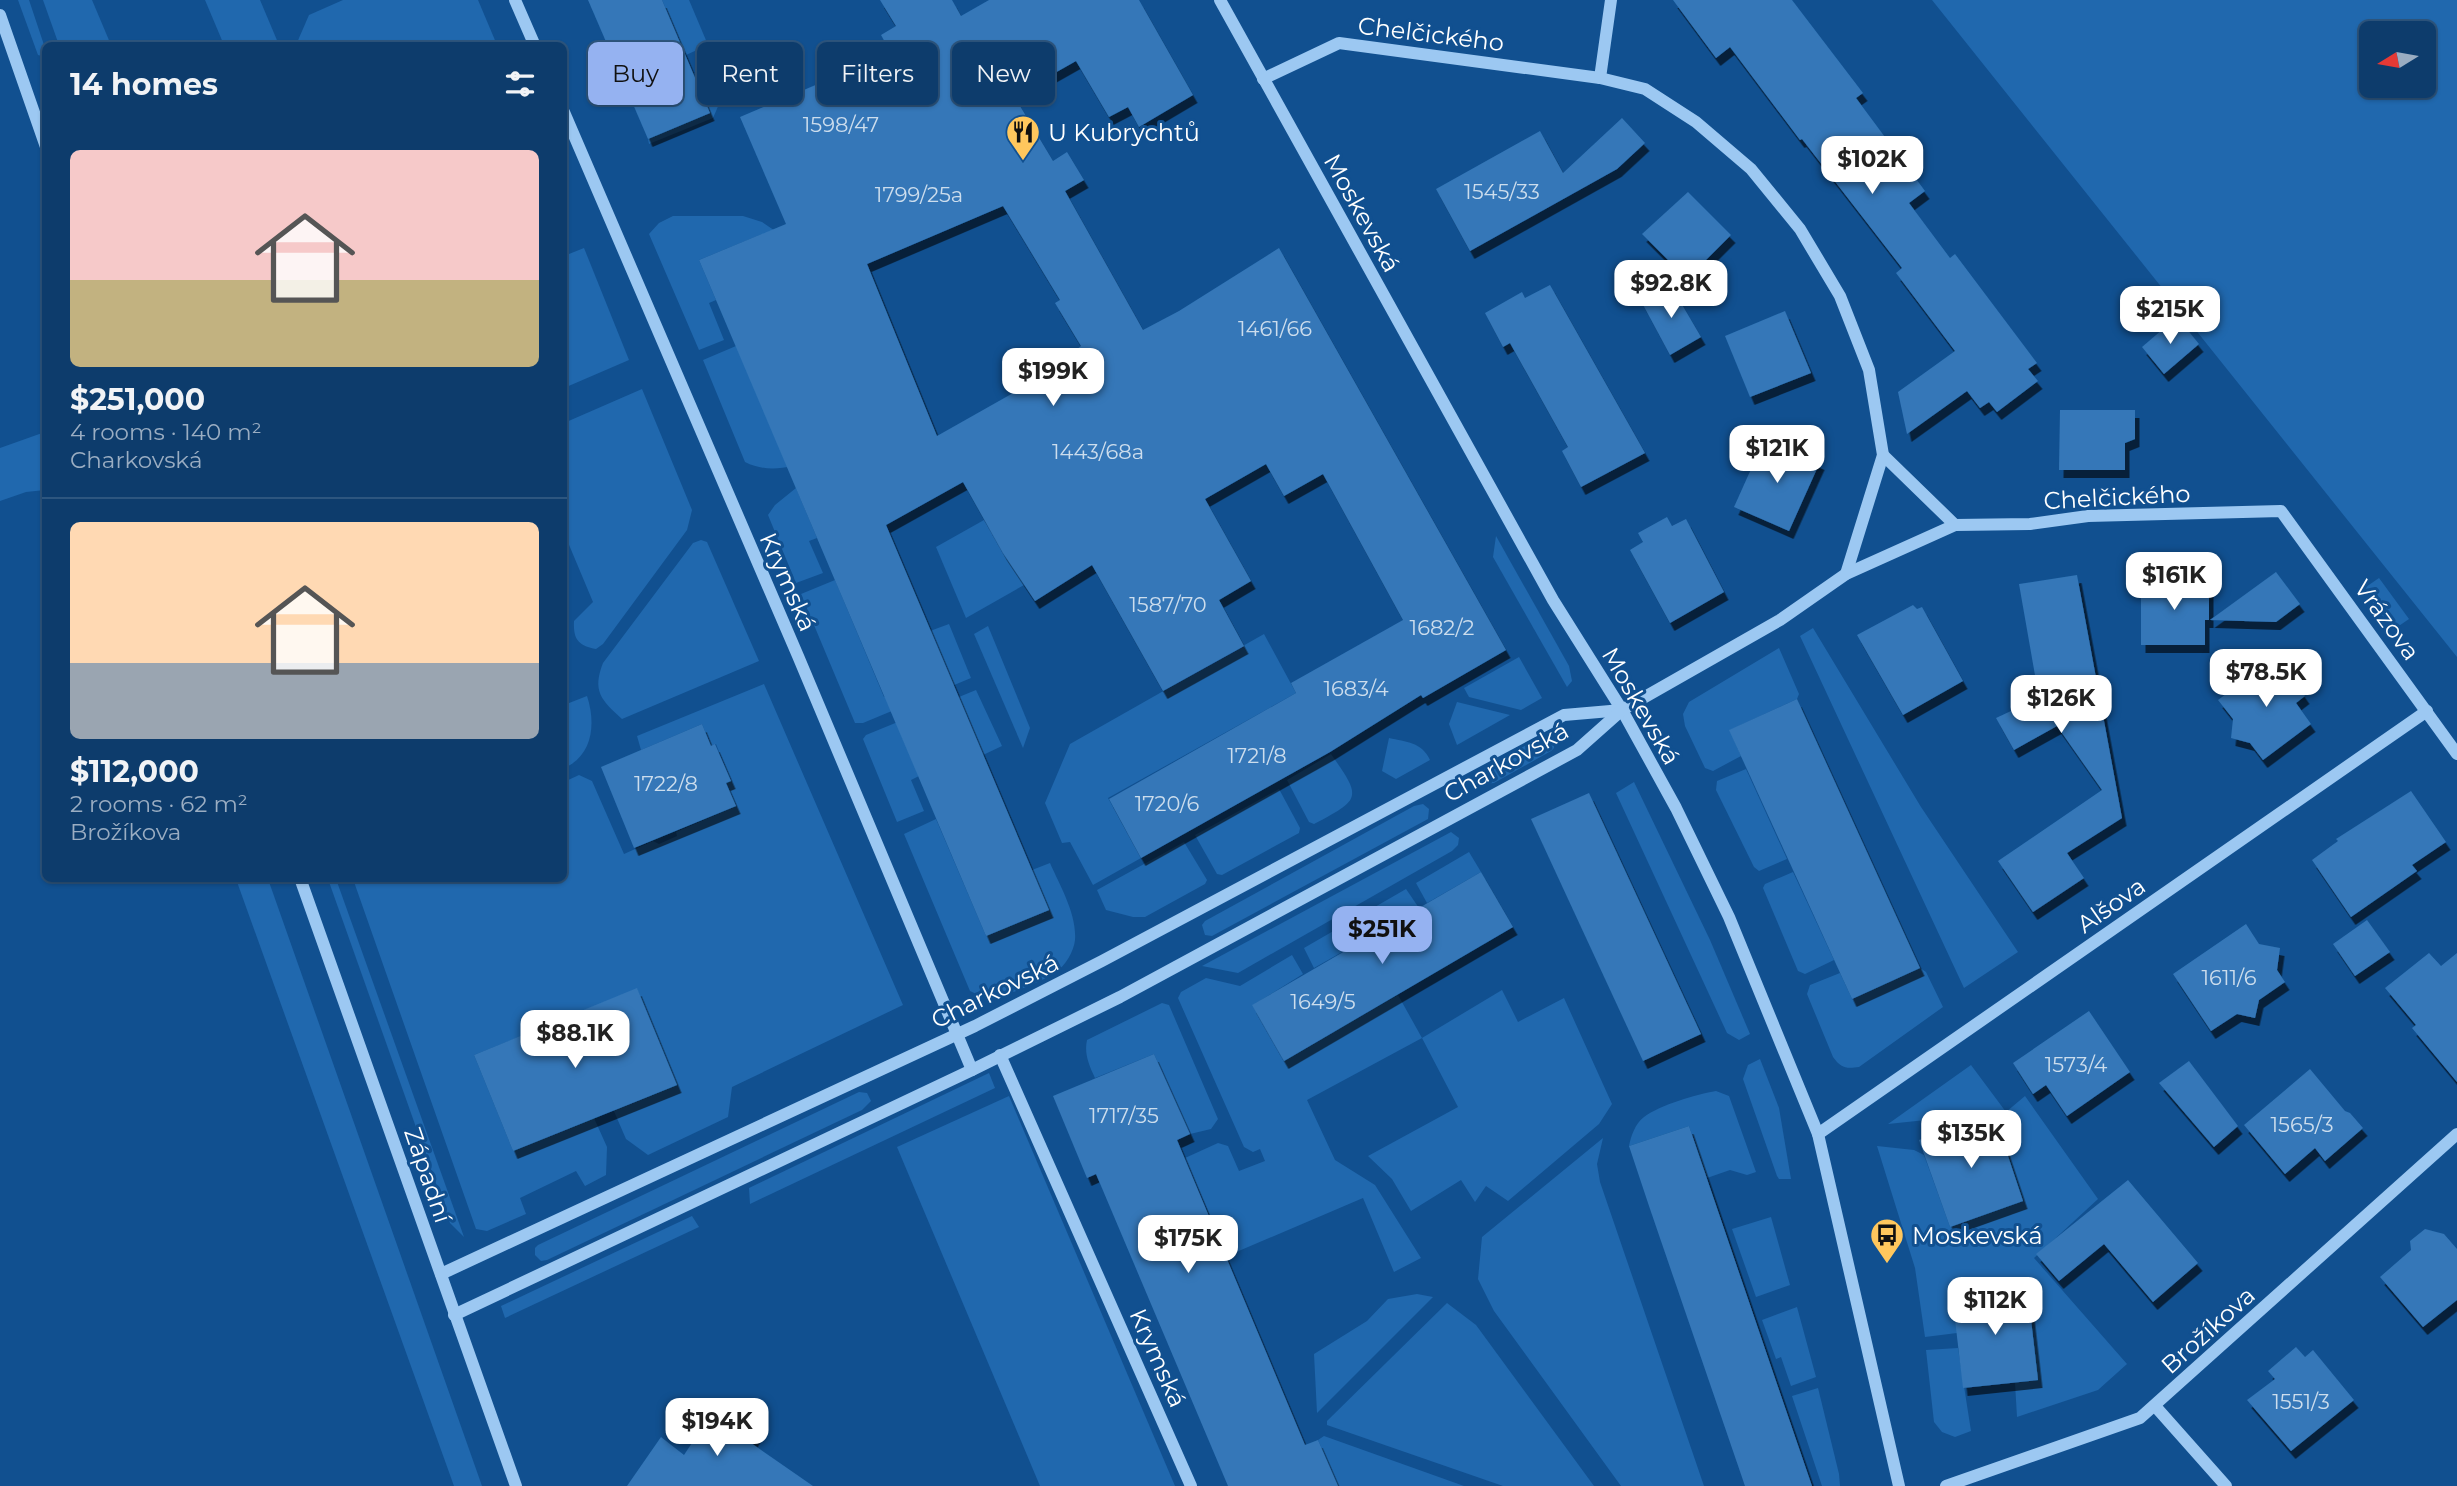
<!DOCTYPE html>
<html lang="en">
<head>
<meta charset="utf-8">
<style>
	body { margin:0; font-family:Montserrat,sans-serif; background:#164372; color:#f1f3f6; height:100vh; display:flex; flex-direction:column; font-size:26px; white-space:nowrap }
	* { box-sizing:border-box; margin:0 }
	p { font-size:23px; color:#9aadc2 }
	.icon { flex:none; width:38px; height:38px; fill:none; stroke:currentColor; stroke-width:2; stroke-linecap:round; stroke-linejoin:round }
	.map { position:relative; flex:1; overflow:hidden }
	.side { position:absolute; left:42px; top:42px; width:525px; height:840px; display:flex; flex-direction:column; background:#0d3c6c; border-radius:10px; box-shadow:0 2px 5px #0004,0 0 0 2px #2d567f }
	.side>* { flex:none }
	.guide { position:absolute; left:588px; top:42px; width:665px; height:63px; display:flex; gap:14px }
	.needle { width:46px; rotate:259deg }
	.controls { position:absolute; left:2359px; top:21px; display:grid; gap:14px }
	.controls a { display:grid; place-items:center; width:77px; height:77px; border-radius:10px; background:#0d3c6c; box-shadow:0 2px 5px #0004,0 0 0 2px #2d567f; font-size:35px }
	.price { position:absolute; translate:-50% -60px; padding:0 16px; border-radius:14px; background:#fff; color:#222; font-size:23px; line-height:46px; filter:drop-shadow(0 2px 4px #0008) }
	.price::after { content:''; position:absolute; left:50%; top:42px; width:21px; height:16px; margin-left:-10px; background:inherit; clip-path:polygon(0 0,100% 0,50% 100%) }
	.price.selected { background:#95b2f1; color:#111 }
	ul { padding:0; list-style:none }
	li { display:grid; align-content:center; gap:14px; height:371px; padding:0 28px }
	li+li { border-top:2px solid #2d567f }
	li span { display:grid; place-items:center; height:217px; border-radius:10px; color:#555 }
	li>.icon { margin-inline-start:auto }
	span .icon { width:126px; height:126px; fill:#fffc; stroke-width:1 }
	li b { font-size:30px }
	h2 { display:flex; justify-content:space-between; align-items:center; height:84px; padding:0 28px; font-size:30px }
	.chip { padding:0 24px; border-radius:10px; background:#0d3c6c; box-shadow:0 2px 5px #0004,0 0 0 2px #2d567f; font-size:24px; line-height:63px }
	.chip.selected { background:#95b2f1; color:#111 }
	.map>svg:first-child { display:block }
</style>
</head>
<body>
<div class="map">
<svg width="2457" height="1486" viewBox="0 0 2457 1486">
	<defs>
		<filter id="shadow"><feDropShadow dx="4.5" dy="8" stdDeviation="0" flood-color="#0009"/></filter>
	</defs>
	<rect width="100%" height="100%" fill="#115090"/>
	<g fill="#2068ae" fill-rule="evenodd">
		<polygon points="18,0 29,0 45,48 45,57 38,55"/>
		<polygon points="43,0 92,0 111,45 59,45"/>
		<polygon points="205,0 260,0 279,45 224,45"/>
		<polygon points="343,0 478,0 497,45 296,45 309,15"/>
		<polygon points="662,0 689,0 708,45 686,55"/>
		<path d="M1932,0H2457V657ZM2424,33V86H2371V33Z"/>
		<polygon points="716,64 726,88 713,118 649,144 648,139 710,113 693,74"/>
		<polygon points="673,216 743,216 762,222 781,235 781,279 762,234 699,260 716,300 709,303 724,340 699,350 649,234 659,223"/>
		<polygon points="584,248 629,360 564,388 564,256"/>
		<path d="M736,346L851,443C819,456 780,480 745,462L703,360Z"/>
		<path d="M642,389L692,510L687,530L603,644L596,649C579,646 573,640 574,621L593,602L567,540L564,541V423Z"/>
		<polygon points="45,432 45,490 26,492 0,501 0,448"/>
		<polygon points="796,488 817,538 809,541 823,573 796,583 768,515 775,505"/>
		<polygon points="984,520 1024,585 966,618 936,547"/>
		<polygon points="1496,536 1569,666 1572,681 1567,687 1493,557"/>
		<path d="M701,540L707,542L759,661L622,719C601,700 592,691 603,663L693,543Z"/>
		<polygon points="2379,578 2409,619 2393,630 2363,589"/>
		<polygon points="835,580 884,697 948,672 930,631 949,624 971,678 863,723 855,723 801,594"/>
		<polygon points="988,626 1030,728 1023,748 974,634"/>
		<polygon points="1813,628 1921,807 2018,952 1964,988 1800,636"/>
		<polygon points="1264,634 1296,693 1108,798 1141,858 1093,885 1070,842 1062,843 1045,803 1070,744"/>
		<polygon points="1779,648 1799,694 1797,699 1730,730 1741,756 1713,771 1705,768 1685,726 1683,714 1689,702"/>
		<polygon points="1519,657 1542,698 1521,710 1469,697 1464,688"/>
		<polygon points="764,684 903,1005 732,1087 728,1117 648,1155 626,1139 613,1109 677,1085 637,989 474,1055 513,1151 594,1118 607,1147 606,1175 585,1186 576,1171 520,1198 526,1214 487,1231 476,1229 353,879 564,878 564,782 579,775 592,781 624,854 653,841 659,844 677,836 676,832 736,806 726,783 731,781 716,744 711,746 702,724 641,750 637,736"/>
		<polygon points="976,690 1002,746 983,755 902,737 919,776 911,780 924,811 897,822 863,739 866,735"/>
		<path d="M587,696C596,723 593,756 564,768V705Z"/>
		<polygon points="1457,702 1510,715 1457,745 1449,724"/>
		<polygon points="1544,735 1554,739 1554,748 1551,751 1494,783 1485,784 1481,777 1482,770"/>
		<path d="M1389,738C1406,742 1422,742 1430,760L1396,779L1382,771Z"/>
		<path d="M1331,754C1362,798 1361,799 1314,824L1309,822L1287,780Z"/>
		<polygon points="1746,769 1787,859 1759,871 1754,867 1716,790 1717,781"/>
		<polygon points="1634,782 1710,940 1750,1034 1739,1040 1727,1033 1616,793"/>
		<polygon points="1279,789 1300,828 1299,833 1222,875 1217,874 1195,835"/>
		<polygon points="1423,804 1429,809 1428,819 1212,936 1205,935 1202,925 1205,921 1414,806"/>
		<path d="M936,819L986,936L1048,910L1032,870L1050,863C1060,886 1077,914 1075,940C1074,951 1065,966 1056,972C1043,981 1011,994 996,997C986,998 978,995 970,991L904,834Z"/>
		<polygon points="1451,832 1459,838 1458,845 1452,851 1238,973 1202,966"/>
		<polygon points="1184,842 1207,880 1205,884 1145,917 1133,917 1106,910 1097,890"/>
		<polygon points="1469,852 1481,872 1427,903 1416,883"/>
		<polygon points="1793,872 1834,960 1805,974 1798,971 1763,888 1765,884"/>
		<polygon points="236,879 268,879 482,1486 454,1486"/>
		<polygon points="328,879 336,879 464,1237 450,1223"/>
		<polygon points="1406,889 1419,908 1314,968 1304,948"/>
		<polygon points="1292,955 1303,974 1253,1005 1284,1060 1398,995 1422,1038 1502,990 1518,1022 1564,998 1612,1104 1599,1124 1508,1201 1486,1186 1475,1202 1461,1180 1411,1211 1392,1179 1368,1156 1458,1107 1422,1038 1307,1100 1335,1160 1375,1185 1421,1258 1394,1272 1363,1198 1227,1256 1185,1158 1218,1143 1228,1146 1239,1171 1265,1161 1260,1149 1253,1152 1244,1147 1178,998 1181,992 1206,978 1240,986"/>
		<path d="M1920,968L1926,972L1943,1007L1859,1067C1846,1069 1841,1068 1833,1057L1807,994L1810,985L1840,973L1852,999Z"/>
		<path d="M1162,1003L1169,1005L1218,1119L1211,1129L1190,1134L1154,1054L1095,1078C1089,1065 1084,1054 1087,1040Z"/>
		<polygon points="1760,1059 1779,1108 1791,1179 1779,1179 1777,1176 1743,1079 1748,1065"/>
		<polygon points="1971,1065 2006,1112 2025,1096 2098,1199 2034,1258 2127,1364 2098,1390 2017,1417 2015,1383 2037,1380 1957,1333 1925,1337 1915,1268 1877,1146 1914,1150 1924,1155 1950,1227 2023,1201 1994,1114 1935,1134 1926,1120 1888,1124"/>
		<polygon points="989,1073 995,1088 750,1204 749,1188"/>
		<path d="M1716,1091L1729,1096L1756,1172L1747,1175L1730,1170L1707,1178L1689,1126L1629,1146C1631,1136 1635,1124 1644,1117C1660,1105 1697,1094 1716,1091Z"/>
		<polygon points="859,1092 867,1093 871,1101 862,1110 547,1260 541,1261 535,1255 535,1248 538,1245"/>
		<polygon points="1009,1096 1175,1486 1040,1486 897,1147"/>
		<polygon points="1603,1138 1597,1164 1600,1182 1704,1486 1621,1486 1494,1311 1478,1279 1482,1237"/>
		<polygon points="692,1216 699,1227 505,1318 501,1306"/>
		<polygon points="1771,1217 1790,1285 1756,1297 1732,1229"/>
		<polygon points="1417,1294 1433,1297 1317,1413 1314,1354 1367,1321 1388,1299"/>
		<polygon points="1447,1303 1476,1325 1594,1486 1503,1486 1327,1425 1327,1421"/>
		<polygon points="1797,1307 1816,1377 1791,1386 1781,1357 1776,1359 1762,1320"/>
		<polygon points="1958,1348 1971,1431 1955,1437 1942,1432 1934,1422 1926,1350"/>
		<polygon points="1818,1388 1839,1474 1840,1486 1822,1486 1792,1396"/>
		<polygon points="1324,1436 1464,1486 1338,1486 1318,1440"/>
	</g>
	<g fill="#3477b8" fill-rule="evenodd" filter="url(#shadow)">
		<polygon points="588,0 662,0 710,113 648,139"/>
		<path d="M880,0H952L961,16L989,0H1139L1193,95L1139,127L1128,107L1109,117L1076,61L1014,96L1053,161L1067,152L1084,180L1065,191L1143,330L1179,311L1279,248L1506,650L1423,698L1421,695L1330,752L1141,858L1109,799L1296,693L1291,683L1403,620L1323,474L1284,496L1266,464L1205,499L1251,581L1219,600L1244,646L1163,691L1092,565L1035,601L1003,553L963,482L886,525L1049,910L986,936L699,260L786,224L740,117L891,53L881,35L896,26ZM1003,206L1060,300L1055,303L1081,346L1076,350L1079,356L937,436L867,264Z"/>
		<polygon points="1673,0 1792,0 1863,93 1856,98 1925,191 1909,203 1950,258 1955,254 2037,363 2028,369 2038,381 1997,412 1989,402 1980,408 1967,391 1907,434 1898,392 1955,351 1896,273 1902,268 1802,139 1800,140 1730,47 1716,58"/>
		<polygon points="1622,118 1645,143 1617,169 1470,251 1436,189 1540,131 1563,173"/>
		<polygon points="1688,192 1731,235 1687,279 1642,234"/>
		<polygon points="1670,284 1701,337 1670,355 1641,301"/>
		<polygon points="1550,285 1645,453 1581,487 1562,451 1568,447 1510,343 1503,347 1485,313 1522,292 1525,298"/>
		<polygon points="1785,311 1811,373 1750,397 1725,336"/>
		<polygon points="2177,317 2199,344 2164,374 2142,347"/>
		<polygon points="2060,410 2135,410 2135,439 2125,443 2125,470 2059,470"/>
		<polygon points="1765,438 1820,462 1789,531 1734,507"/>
		<polygon points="1667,517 1672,526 1686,519 1724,592 1670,623 1630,550 1643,542 1638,533"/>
		<polygon points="2276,572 2300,604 2276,622 2210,620"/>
		<polygon points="2077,575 2122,818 2067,853 2084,878 2033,912 1998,861 2102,790 2057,726 2014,750 1996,718 2039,698 2019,584"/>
		<polygon points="2141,579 2209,579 2209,620 2205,620 2205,645 2141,645"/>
		<polygon points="1913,605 1917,609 1922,607 1963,681 1903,715 1857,635"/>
		<polygon points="2277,656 2305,696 2296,703 2311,724 2263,760 2250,743 2231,738 2233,719 2218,700"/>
		<polygon points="1797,699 1920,968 1852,999 1729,730"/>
		<polygon points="702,724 711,746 715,744 731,781 726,783 736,806 634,848 601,767"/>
		<polygon points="2411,791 2446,842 2412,865 2417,871 2351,917 2312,860 2338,841 2336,839"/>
		<polygon points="1589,793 1701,1034 1643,1061 1531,819"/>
		<polygon points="1481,872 1513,927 1284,1061 1252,1005"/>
		<polygon points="2367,920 2390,952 2355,976 2333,944"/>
		<polygon points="2246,924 2259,944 2280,948 2277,970 2285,982 2259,1000 2255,1018 2237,1014 2211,1031 2173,974"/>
		<polygon points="2429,953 2441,966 2457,953 2457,1082 2412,1028 2416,1025 2385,988"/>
		<polygon points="637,988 677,1085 513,1151 474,1055"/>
		<polygon points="2089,1011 2130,1072 2067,1116 2046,1085 2033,1094 2013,1063"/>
		<polygon points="1154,1054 1190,1134 1177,1140 1305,1445 1318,1440 1338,1486 1228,1486 1096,1174 1087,1178 1053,1096"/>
		<polygon points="2189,1061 2238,1126 2214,1147 2159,1083"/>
		<polygon points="2310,1069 2345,1111 2350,1113 2363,1128 2325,1161 2315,1148 2285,1174 2244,1125"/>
		<polygon points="1994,1114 2023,1201 1950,1227 1919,1140"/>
		<polygon points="1689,1126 1777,1384 1812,1486 1745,1486 1649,1206 1629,1146"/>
		<polygon points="2128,1180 2198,1263 2153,1302 2104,1244 2059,1281 2036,1254"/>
		<polygon points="2425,1229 2444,1234 2457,1249 2457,1300 2423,1327 2380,1277 2411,1250 2410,1241"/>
		<polygon points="2027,1285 2038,1380 1963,1388 1952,1294"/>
		<polygon points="2296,1347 2305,1357 2313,1350 2354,1400 2291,1451 2247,1400 2275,1379 2268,1371"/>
		<polygon points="721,1399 761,1426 751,1443 813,1486 627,1486 661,1437 684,1455"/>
	</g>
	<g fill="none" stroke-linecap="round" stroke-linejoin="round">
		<g stroke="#9cc8f2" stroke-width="12">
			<polyline points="515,0 535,46"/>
			<polyline points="1220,0 1553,600 1622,710 1676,808 1729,917 1818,1134 1899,1486"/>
			<polyline points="0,15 46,147"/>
			<polyline points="1600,78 1611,0"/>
			<polyline points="1263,79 1339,43 1600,78 1645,89 1696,122 1751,169 1800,229 1840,296 1869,370 1883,455 1846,574"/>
			<polyline points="564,112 798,656 972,1070"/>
			<polyline points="1883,455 1955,525"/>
			<polyline points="300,878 516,1486"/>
			<polyline points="1000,1055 1191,1486"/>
			<polyline points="1818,1134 2427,711"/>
			<polyline points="441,1274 975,1026 1102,961 1564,715 1622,710"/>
			<polyline points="454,1315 972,1070 1120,997 1577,750 1622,710 1780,620 1846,574 1955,525 2030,524 2088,516 2281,511 2457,754"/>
			<polyline points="2155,1406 2226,1486"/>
			<polyline points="1946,1486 2140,1418 2457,1134"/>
		</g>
	</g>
	<defs>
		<g id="restaurant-pin" transform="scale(1.75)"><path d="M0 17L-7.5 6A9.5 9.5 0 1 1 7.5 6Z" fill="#ffc75d" stroke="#115090"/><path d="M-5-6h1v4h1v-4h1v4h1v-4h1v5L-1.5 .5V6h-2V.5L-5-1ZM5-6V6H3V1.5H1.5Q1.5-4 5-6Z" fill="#111"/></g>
		<g id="bus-pin" transform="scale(1.75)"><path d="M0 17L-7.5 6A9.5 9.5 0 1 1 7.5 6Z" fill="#ffc75d" stroke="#115090"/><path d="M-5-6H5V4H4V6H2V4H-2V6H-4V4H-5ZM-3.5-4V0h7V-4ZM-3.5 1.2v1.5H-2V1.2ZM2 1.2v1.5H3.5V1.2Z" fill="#111"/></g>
	</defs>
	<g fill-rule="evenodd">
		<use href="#restaurant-pin" x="1023" y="132"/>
		<use href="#bus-pin" x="1887" y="1235"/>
	</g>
	<g text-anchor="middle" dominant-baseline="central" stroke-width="6" stroke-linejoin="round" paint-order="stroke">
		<g font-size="21" fill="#ccdded">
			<text x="841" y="124">1598/47</text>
			<text x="1502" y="191">1545/33</text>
			<text x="919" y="194">1799/25a</text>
			<text x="1275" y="328">1461/66</text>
			<text x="1098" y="451">1443/68a</text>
			<text x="1168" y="604">1587/70</text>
			<text x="1442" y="627">1682/2</text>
			<text x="1356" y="688">1683/4</text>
			<text x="1257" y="755">1721/8</text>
			<text x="666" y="783">1722/8</text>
			<text x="1167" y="803">1720/6</text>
			<text x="2229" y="977">1611/6</text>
			<text x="1323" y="1001">1649/5</text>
			<text x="2076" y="1064">1573/4</text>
			<text x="1124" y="1115">1717/35</text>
			<text x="2302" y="1124">1565/3</text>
			<text x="2301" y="1401">1551/3</text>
		</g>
		<g font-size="24" fill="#fff" stroke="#115090">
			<text transform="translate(1431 34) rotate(7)">Chelčického</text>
			<text transform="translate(1362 213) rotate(61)">Moskevská</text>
			<text transform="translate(2117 497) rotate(-3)">Chelčického</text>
			<text transform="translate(788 582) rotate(66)">Krymská</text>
			<text transform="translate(2387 620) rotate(54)">Vrázova</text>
			<text transform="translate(1641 706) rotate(60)">Moskevská</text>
			<text transform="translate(1506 762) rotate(-29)">Charkovská</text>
			<text transform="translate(2111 905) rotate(-35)">Alšova</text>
			<text transform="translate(995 991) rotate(-26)">Charkovská</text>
			<text transform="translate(428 1175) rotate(71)">Západní</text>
			<text transform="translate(2208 1330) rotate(-42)">Brožíkova</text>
			<text transform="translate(1158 1358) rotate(66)">Krymská</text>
		</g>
		<g font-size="24" fill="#fff" stroke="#115090" text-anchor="start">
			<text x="1048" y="132">U Kubrychtů</text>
			<text x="1912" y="1235">Moskevská</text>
		</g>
	</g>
</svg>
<div class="controls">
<a><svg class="needle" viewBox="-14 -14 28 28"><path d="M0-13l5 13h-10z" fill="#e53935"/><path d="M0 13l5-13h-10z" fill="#9aadc2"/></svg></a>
</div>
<b class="price" style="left:1872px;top:196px">$102K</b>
<b class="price" style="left:1671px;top:320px">$92.8K</b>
<b class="price" style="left:2170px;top:346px">$215K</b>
<b class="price" style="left:1053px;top:408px">$199K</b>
<b class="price" style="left:1777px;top:485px">$121K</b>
<b class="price" style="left:2174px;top:612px">$161K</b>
<b class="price" style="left:2266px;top:709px">$78.5K</b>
<b class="price" style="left:2061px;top:735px">$126K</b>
<b class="price selected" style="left:1382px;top:966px">$251K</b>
<b class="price" style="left:575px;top:1070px">$88.1K</b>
<b class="price" style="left:1971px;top:1170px">$135K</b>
<b class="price" style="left:1188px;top:1275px">$175K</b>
<b class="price" style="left:1995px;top:1337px">$112K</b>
<b class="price" style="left:717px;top:1458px">$194K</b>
<div class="guide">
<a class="chip selected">Buy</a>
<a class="chip">Rent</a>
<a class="chip">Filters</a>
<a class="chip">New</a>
</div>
<section class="side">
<h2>14 homes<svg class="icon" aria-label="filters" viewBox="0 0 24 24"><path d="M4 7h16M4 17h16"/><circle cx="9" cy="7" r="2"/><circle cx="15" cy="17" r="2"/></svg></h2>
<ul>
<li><span style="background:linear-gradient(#f6c9c9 60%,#c2b280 0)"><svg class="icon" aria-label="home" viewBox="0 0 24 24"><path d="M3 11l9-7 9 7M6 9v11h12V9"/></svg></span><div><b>$251,000</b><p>4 rooms · 140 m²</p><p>Charkovská</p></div></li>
<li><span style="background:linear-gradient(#ffd9b3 65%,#9aa5b1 0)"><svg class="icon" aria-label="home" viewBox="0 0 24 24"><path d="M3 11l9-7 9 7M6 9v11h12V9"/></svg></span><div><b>$112,000</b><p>2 rooms · 62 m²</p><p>Brožíkova</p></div></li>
</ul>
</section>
</div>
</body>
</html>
